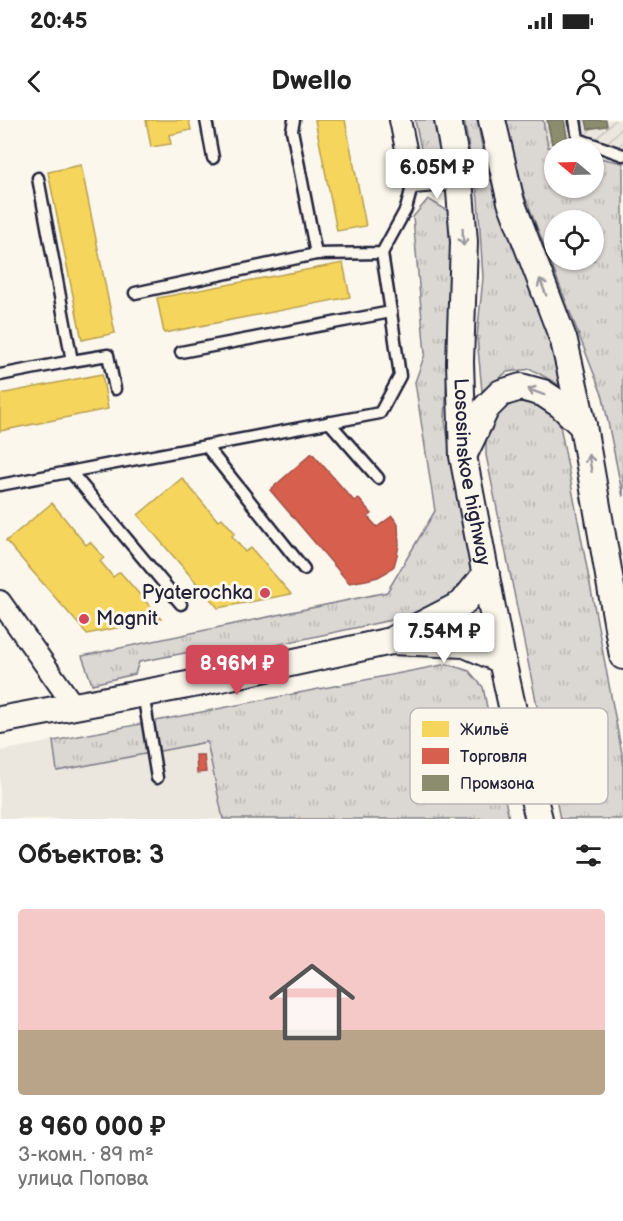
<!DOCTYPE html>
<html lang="ru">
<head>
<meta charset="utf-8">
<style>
	body { margin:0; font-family:"Balsamiq Sans",sans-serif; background:#f2f2f2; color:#222; height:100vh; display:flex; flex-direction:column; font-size:22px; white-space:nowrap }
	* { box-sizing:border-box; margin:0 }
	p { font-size:20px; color:#767676 }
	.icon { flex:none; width:33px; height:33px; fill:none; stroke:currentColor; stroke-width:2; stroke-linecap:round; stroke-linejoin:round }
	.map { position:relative; height:699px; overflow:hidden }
	.sheet { display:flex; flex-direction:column; background:#fff; flex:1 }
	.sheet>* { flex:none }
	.needle { width:39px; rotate:289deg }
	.tools { position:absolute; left:544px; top:18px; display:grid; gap:12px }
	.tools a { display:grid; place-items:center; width:60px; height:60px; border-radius:50%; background:#fff; box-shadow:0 2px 4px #0004; font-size:30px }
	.price { position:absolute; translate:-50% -51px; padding:0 14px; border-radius:6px; background:#fff; color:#222; font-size:20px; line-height:39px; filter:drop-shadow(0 2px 3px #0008) }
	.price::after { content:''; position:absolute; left:50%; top:36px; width:18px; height:14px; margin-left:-9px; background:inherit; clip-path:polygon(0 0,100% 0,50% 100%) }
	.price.current { background:#d1495b; color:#fff }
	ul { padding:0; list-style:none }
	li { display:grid; align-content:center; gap:12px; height:318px; padding:0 18px }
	li span { display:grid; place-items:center; height:186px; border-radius:6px; color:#555 }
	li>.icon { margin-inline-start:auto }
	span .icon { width:108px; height:108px; fill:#fffc; stroke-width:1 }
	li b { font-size:26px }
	h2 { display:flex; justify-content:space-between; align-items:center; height:72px; padding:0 18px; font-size:26px }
	.status { display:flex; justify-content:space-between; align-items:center; height:42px; padding:0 30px; background:#fff; direction:ltr }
	.status svg { height:16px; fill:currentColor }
	header { display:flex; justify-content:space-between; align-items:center; height:78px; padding:0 18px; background:#fff; font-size:27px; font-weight:700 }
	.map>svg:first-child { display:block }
</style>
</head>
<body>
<div class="status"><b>20:45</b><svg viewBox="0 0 49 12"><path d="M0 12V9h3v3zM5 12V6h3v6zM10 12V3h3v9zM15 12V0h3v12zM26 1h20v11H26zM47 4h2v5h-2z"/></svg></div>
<header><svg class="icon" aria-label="back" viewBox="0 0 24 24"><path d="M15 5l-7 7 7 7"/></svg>Dwello<svg class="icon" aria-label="person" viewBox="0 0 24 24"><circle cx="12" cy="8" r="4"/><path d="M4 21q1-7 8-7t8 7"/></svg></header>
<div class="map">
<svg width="623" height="699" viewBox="0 0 623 699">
	<defs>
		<pattern id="industrial-furrows" width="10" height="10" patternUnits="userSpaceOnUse" patternTransform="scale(1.5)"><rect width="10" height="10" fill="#ebe7df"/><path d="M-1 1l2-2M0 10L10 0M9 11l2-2" fill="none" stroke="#c9c6c0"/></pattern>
		<pattern id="grass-tufts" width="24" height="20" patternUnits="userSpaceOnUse" patternTransform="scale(1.5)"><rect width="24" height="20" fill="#dbd8d3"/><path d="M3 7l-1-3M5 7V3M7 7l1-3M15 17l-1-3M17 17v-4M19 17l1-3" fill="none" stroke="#bcb9b6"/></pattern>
	</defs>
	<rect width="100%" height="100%" fill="#fbf7ec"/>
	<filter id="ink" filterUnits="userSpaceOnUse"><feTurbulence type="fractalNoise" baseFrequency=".0167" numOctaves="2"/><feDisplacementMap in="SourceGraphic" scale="12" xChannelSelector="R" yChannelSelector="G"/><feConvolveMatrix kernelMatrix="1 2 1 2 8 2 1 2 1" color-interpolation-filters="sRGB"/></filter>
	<g filter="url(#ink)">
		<polygon fill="#ebe7df" points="53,621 58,651 208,622 223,699 0,699 0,631"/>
		<polygon fill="url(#industrial-furrows)" points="543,0 623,0 623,43 594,37 594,28 556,28 548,27"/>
		<g fill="url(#grass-tufts)" stroke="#7e7d87" stroke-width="1.5" fill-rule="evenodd">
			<polygon points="415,0 436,0 442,29 438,41 429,43 422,34"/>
			<polygon points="464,0 477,0 486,46 503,95 542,194 561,266 531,249 507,252 482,271 477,217 483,158 478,78"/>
			<path d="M503,0H543L548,27L556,28L555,68H594V37L623,43V377L603,277L512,43ZM555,100H594V140H555Z"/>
			<polygon points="428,79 448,91 451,139 445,301 471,452 456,478 419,494 220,537 205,529 139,542 135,554 92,564 82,536 387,472 435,391 415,262 425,234 413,97"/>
			<path d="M520,282C539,284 551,290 560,305L623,639V699H560L486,335V313L497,294L504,288L512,284Z"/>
			<polygon points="478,484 484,519 458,509 420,513 455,503"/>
			<polygon points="447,544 469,551 483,567 509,699 223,699 207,622 57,651 53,621"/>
		</g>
		<g fill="#f6d55c" stroke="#b69f52" stroke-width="1.5">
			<polygon points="146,0 189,0 191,10 169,15 171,24 151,27"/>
			<polygon points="315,0 345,0 366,106 337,111"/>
			<polygon points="81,45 115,213 82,220 48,52"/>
			<polygon points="343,143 350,177 164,213 157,178"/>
			<polygon points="102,254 108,289 0,311 0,274"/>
			<polygon points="182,358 218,401 222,398 235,413 232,416 245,432 251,428 291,474 218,488 138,395"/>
			<polygon points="52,383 86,425 90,422 104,438 100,441 113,457 120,452 161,499 87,514 6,421"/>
		</g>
		<g fill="#d6604d" stroke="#a04d48" stroke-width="1.5">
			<polygon points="312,333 354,381 358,378 372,394 368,397 377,407 392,396 398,404 399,425 397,435 394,446 387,452 378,457 366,460 349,463 270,370"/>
			<polygon points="196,635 204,635 206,652 197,653"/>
		</g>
		<g fill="#8c8c6e" stroke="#6c6c5f" stroke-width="1.5">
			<polygon points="547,0 564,0 568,22 552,24"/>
			<polygon points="586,0 606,0 607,6 588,9"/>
		</g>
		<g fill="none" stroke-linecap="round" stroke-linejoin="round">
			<g stroke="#22223b" stroke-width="15">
				<g id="service">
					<polyline points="206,0 213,38"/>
					<polyline points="294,0 292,10 316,134"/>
					<polyline points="575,0 578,19 623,35"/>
					<polyline points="135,173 316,134 382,133 406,89 413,63"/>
					<polyline points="181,232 391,192 382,133"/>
					<polyline points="72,241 108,235 115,269"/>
					<polyline points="0,255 72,241 38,58"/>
					<polyline points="329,302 378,358"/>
					<polyline points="206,326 304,449"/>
					<polyline points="71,352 181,484"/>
					<polyline points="0,365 380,293 400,256 391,192"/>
					<polyline points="143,573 157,658"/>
				</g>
			</g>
			<g stroke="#22223b" stroke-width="24">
				<g id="minor">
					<polyline points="400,0 413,63 459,59"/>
					<polyline points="0,481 74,586"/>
				</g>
			</g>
			<g stroke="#22223b" stroke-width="30">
				<g id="tertiary">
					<path id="s1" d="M448,0L459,59L464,122L460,242L463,336L502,540L522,632L539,699"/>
					<polyline points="492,0 511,82 564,221 583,306 623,536"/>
					<polyline points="465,332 486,288 501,273 521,267 543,273 561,285 583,306"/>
					<polyline points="394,519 462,484 486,454"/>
					<polyline points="0,600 198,563 391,521 465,524 502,540"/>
				</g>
			</g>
			<use href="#service" stroke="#fbf7ec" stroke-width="10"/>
			<use href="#minor" stroke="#fbf7ec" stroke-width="20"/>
			<use href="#tertiary" stroke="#fbf7ec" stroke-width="26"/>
		</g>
		<defs><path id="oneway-shaft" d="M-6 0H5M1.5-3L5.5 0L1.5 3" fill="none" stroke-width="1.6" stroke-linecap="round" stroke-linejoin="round" transform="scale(1.5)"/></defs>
		<g stroke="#99979c">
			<use href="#oneway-shaft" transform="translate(463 117) rotate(87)"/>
			<use href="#oneway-shaft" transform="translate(543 167) rotate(-111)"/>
			<use href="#oneway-shaft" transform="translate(536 272) rotate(-160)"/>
			<use href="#oneway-shaft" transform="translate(590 343) rotate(-101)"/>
		</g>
	</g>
	<g fill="#d1495b" stroke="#fbf7ec" stroke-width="2">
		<circle cx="265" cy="473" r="6"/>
		<circle cx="84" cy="499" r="6"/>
	</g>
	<g text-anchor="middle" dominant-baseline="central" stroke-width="6" stroke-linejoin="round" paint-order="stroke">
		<g font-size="20" fill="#22223b" stroke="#fbf7ec">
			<text stroke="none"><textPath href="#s1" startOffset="354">Lososinskoe highway</textPath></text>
		</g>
		<g font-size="20" fill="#22223b" stroke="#fbf7ec" text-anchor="end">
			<text x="253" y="473">Pyaterochka</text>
			<text x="96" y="499" text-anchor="start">Magnit</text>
		</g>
	</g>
	<rect x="410" y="588" width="198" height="96" rx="9" fill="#fbf7ec" stroke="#bab7b7" stroke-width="1.5"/>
	<rect x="422" y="601" width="27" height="16" fill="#f6d55c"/>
	<rect x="422" y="628" width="27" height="16" fill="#d6604d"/>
	<rect x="422" y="655" width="27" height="16" fill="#8c8c6e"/>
	<g font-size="16" fill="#22223b">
		<text x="460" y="615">Жильё</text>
		<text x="460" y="642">Торговля</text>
		<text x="460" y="669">Промзона</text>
	</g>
</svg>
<div class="tools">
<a><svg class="needle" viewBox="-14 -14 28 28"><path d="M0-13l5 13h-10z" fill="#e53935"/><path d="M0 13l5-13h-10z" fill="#767676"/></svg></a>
<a><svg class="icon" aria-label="locate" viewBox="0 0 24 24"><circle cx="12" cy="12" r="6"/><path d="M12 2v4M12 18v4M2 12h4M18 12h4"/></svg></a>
</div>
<b class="price" style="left:437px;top:80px">6.05M ₽</b>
<b class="price" style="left:444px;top:544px">7.54M ₽</b>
<b class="price current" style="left:237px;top:576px">8.96M ₽</b>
</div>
<section class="sheet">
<h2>Объектов: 3<svg class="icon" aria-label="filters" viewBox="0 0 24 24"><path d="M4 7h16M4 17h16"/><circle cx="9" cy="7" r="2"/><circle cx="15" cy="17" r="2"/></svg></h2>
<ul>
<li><span style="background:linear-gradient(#f6c9c9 65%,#b9a48a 0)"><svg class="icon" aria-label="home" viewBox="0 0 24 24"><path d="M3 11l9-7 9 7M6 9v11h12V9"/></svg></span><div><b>8 960 000 ₽</b><p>3-комн. · 89 m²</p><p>улица Попова</p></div></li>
</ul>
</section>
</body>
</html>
